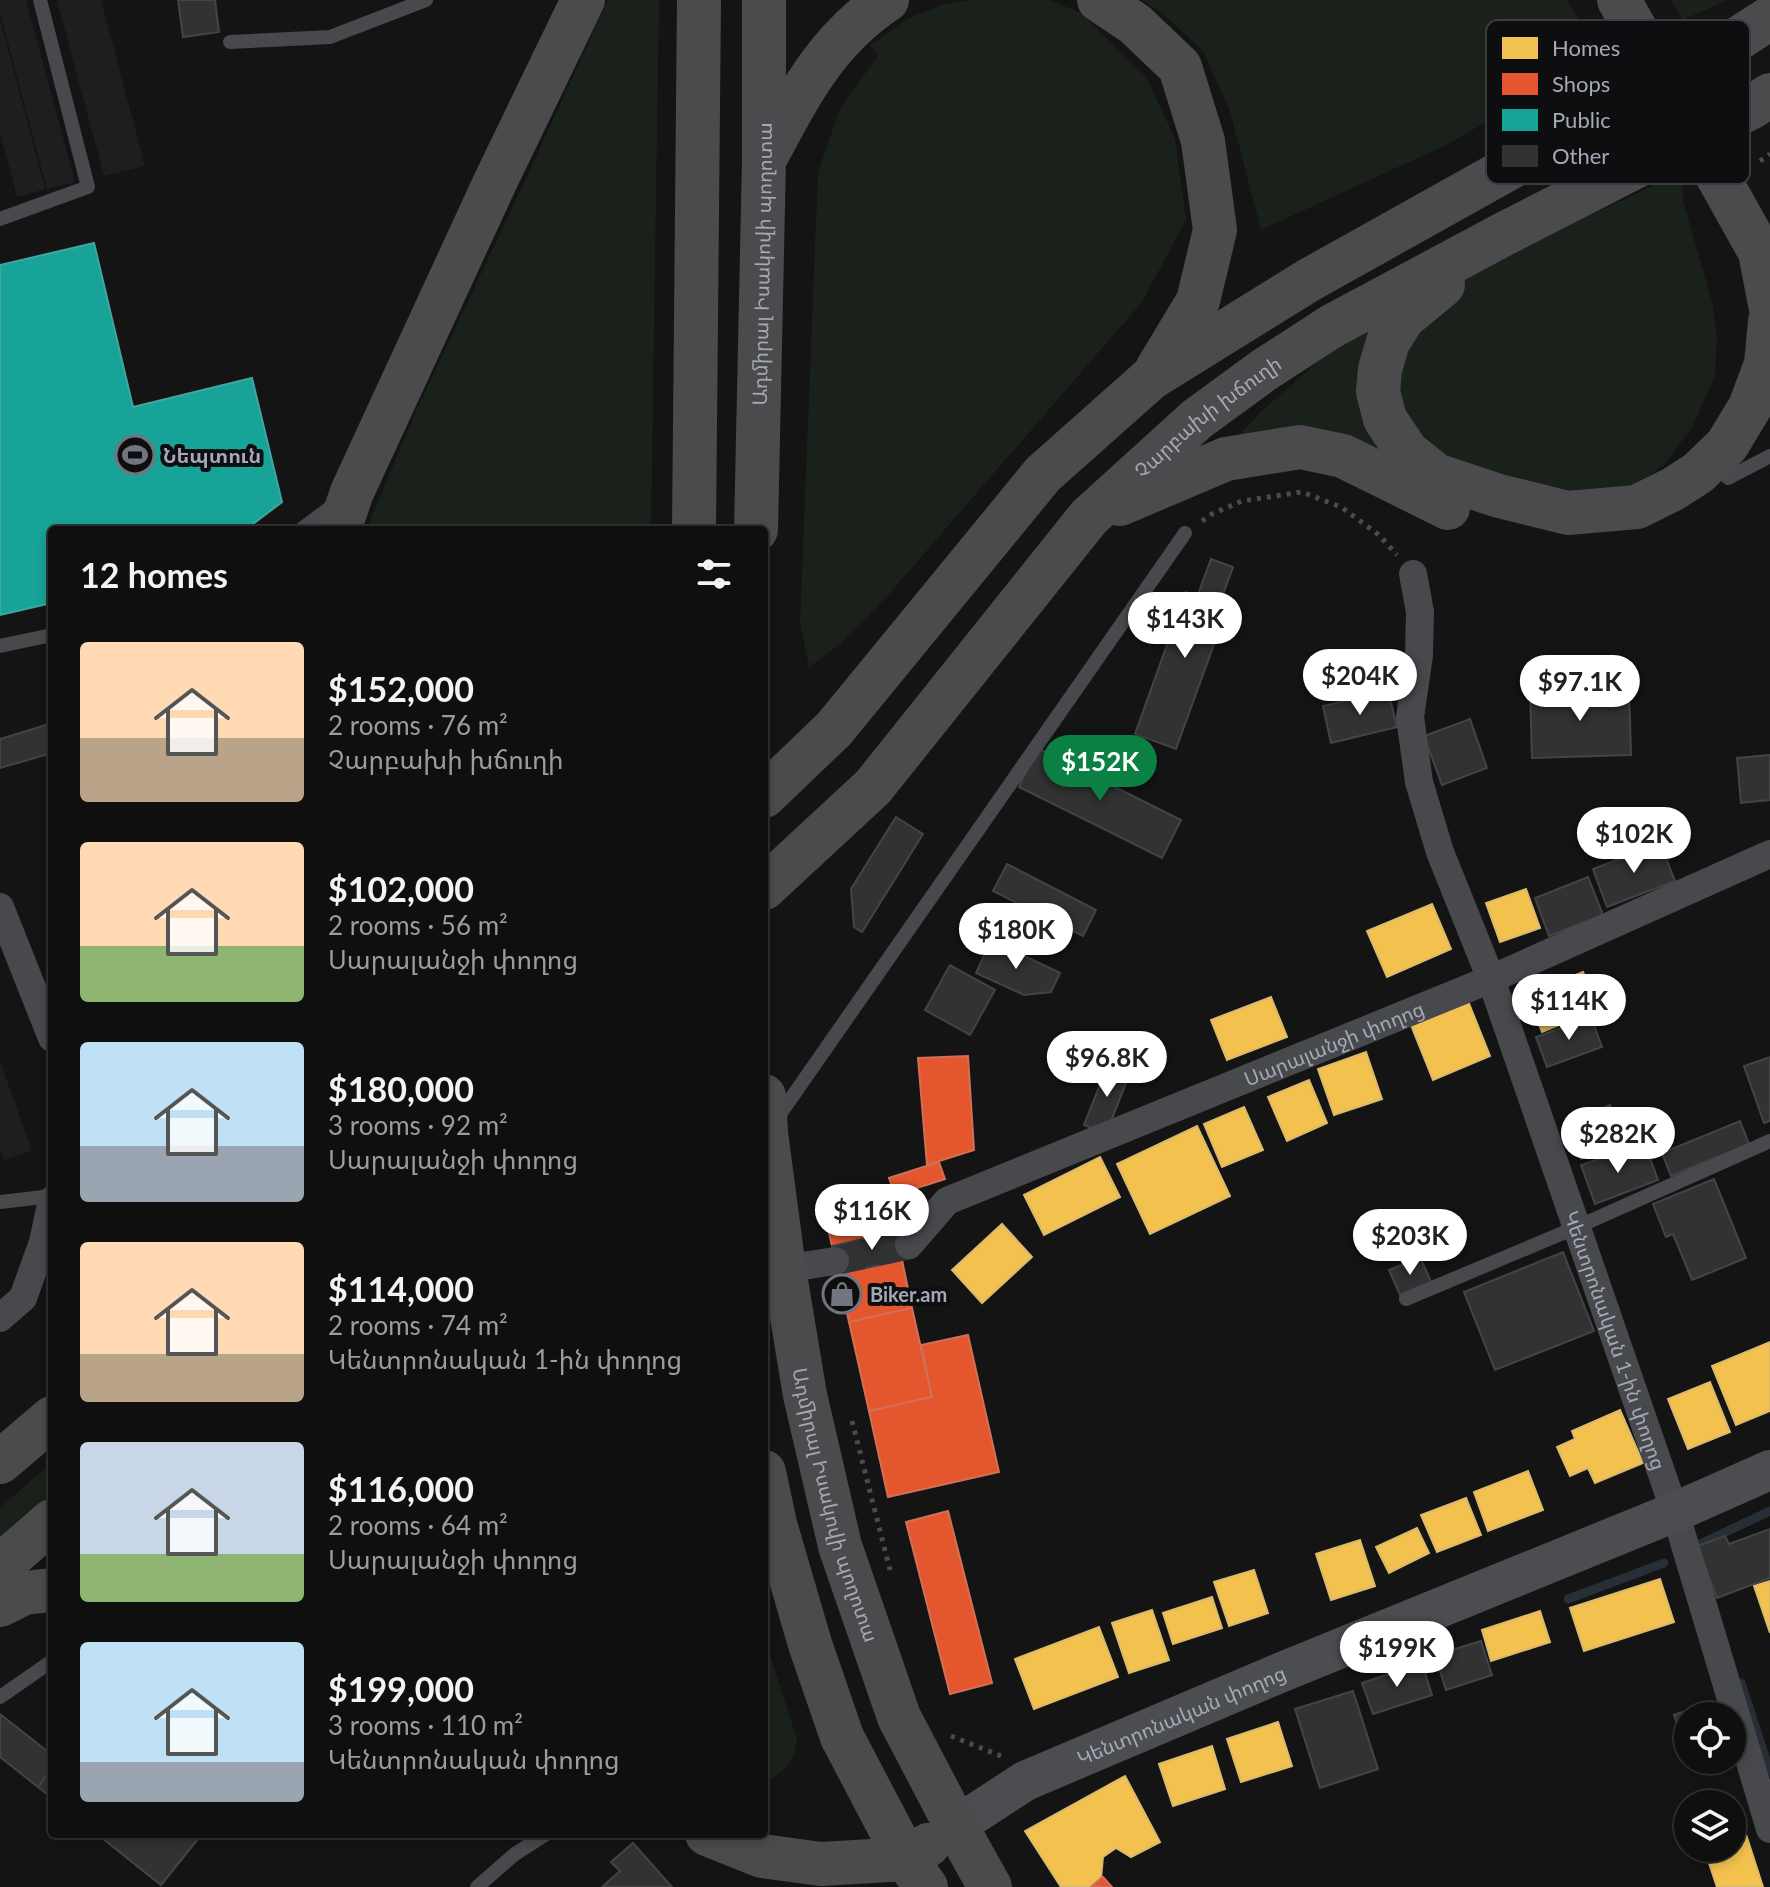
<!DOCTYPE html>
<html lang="en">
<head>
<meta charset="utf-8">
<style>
	body { margin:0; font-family:Lato,"Noto Sans Armenian",sans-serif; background:#181818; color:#f1f3f6; height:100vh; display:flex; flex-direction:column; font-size:30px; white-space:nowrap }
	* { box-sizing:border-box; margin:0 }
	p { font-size:26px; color:#9b9c9e }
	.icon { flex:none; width:44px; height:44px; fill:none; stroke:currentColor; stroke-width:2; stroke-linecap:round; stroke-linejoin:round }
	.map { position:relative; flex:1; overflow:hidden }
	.sheet { position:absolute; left:48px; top:526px; width:720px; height:1312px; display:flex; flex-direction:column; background:#0f0f0f; border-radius:8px; box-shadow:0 4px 12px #0003,0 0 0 2px #2f2f2f }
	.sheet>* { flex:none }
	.buttons { position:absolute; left:1674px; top:1702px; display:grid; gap:16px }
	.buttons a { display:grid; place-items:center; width:72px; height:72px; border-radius:50%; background:#0f0f0f; box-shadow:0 4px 12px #0003,0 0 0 2px #2f2f2f; font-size:40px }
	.price { position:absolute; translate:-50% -68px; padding:0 18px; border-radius:28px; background:#fff; color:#222; font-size:26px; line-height:52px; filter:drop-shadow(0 2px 4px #0008) }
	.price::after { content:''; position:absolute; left:50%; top:48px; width:24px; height:18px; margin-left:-12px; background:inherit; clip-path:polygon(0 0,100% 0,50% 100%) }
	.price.active { background:#0b8043; color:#fff }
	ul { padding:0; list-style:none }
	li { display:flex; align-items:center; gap:24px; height:200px; padding:0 32px }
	li span { display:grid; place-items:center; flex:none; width:224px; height:160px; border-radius:8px; color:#555 }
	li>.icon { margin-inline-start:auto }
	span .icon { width:96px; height:96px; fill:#fffc; stroke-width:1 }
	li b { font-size:34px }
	h2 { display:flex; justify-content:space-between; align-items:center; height:96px; padding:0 32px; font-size:34px }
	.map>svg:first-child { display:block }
</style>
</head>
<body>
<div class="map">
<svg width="1770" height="1887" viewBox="0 0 1770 1887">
	<rect width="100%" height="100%" fill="#141414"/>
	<g fill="#1e1e20">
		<polygon points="0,0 26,0 75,182 47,189 0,13"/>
		<polygon points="57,0 101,0 145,166 104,176"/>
		<polygon points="0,19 45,189 17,197 0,132"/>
		<polygon points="0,1061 32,1151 4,1160 0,1148"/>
	</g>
	<g fill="#1a211b">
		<polygon points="608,0 659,0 651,530 366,530 416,411 523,185"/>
		<polygon points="969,0 1049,0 1081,13 1147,78 1175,139 1186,220 1142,302 890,593 840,644 809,667 800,622 818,172 840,108 878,56 870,45 907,19 944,4"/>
		<polygon points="1141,0 1567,0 1602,56 1444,146 1261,230 1230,111 1203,51 1162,13"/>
		<polygon points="1671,0 1727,0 1683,20"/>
		<polygon points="1681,173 1683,201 1712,302 1717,337 1715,375 1693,426 1664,465 1624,493 1575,502 1446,471 1391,405 1415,321 1461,274"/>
		<polygon points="1417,295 1383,334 1396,452 1224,450 1262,411 1317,362"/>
		<polygon points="52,1462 52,1493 0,1538 0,1508"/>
		<path d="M764,1635L797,1740C795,1762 782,1773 764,1784Z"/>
	</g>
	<g fill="#f2c14e" stroke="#dbba6d" stroke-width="2">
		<polygon points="1526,889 1540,928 1500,942 1486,903"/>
		<polygon points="1432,904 1451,949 1387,977 1367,931"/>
		<polygon points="1583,972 1599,1009 1542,1032 1527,994"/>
		<polygon points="1271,997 1287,1037 1227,1060 1211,1020"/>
		<polygon points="1468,1001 1490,1056 1433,1080 1411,1025"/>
		<polygon points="1366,1052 1382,1099 1334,1115 1318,1069"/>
		<polygon points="1309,1080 1327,1123 1287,1141 1268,1097"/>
		<polygon points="1244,1107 1263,1150 1222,1167 1204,1124"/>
		<polygon points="1197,1126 1230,1196 1150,1234 1117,1164"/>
		<polygon points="1100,1157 1120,1197 1044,1235 1024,1195"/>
		<polygon points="1002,1224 1032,1257 982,1303 952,1270"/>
		<polygon points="1770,1342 1770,1411 1736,1425 1712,1366"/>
		<polygon points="1710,1382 1730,1432 1688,1449 1668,1399"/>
		<polygon points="1620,1410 1643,1463 1595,1483 1588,1468 1570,1476 1557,1447 1575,1439 1572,1431"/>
		<polygon points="1528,1471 1543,1510 1488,1531 1474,1492"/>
		<polygon points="1466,1498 1481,1535 1437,1552 1421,1515"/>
		<polygon points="1417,1528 1429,1553 1389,1573 1376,1547"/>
		<polygon points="1360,1540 1375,1586 1331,1600 1316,1554"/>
		<polygon points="1254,1570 1268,1613 1229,1626 1214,1582"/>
		<polygon points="1660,1579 1674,1622 1584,1651 1570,1608"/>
		<polygon points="1770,1581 1770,1633 1754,1586"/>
		<polygon points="1212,1597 1222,1628 1173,1644 1163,1613"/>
		<polygon points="1152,1610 1169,1660 1129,1673 1112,1623"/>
		<polygon points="1540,1611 1550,1642 1491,1661 1482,1630"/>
		<polygon points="1099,1627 1118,1677 1034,1709 1015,1659"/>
		<polygon points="1278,1722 1292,1766 1241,1782 1227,1739"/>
		<polygon points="1212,1746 1225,1789 1173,1806 1159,1764"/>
		<polygon points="1125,1776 1160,1842 1131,1857 1116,1848 1103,1857 1101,1878 1091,1887 1061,1887 1025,1831"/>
		<polygon points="1743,1825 1763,1887 1717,1887 1704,1848 1732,1848 1732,1828"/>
	</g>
	<g fill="#e4572e" stroke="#d17057" stroke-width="2">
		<polygon points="968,1056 974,1150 927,1165 918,1058"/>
		<polygon points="939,1162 945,1179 895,1195 889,1178"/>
		<polygon points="875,1196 883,1234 832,1246 823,1207"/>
		<polygon points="902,1260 912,1308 849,1322 838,1274"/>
		<polygon points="912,1308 932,1397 869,1411 849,1322"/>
		<polygon points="968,1335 999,1472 888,1497 869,1411 932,1397 921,1345"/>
		<polygon points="948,1511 992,1683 950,1694 906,1522"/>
		<polygon points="1103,1877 1112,1887 1091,1887 1101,1878"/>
	</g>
	<polygon fill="#17a398" stroke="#41a5a1" stroke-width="2" points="94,243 133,407 252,378 282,502 245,530 52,530 52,603 0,615 0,265"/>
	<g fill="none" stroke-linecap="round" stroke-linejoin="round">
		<g stroke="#272e36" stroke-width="9">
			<polyline points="1696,1552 1694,1547 1770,1511"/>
			<polyline points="1568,1599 1664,1563"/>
			<polyline points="1741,1683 1770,1772"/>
		</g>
	</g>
	<g fill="#323233" stroke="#424448" stroke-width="2">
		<polygon points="178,0 215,0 219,32 183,37"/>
		<polygon points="1211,559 1233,567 1218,608 1226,611 1176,749 1135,734 1186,592 1197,597"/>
		<polygon points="1629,689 1631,755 1532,758 1530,691"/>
		<polygon points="1388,691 1397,727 1331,743 1323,706"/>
		<polygon points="1470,719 1487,768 1442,785 1424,736"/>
		<polygon points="52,723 52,753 0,768 0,739"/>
		<polygon points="1037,748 1181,820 1162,858 1019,787"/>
		<polygon points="1770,755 1770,800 1741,803 1737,758"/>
		<polygon points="896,817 923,834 862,932 854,927 851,889"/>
		<polygon points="1660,843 1675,881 1607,907 1593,869"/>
		<polygon points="1007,864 1096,910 1083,936 993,891"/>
		<polygon points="1588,877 1603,915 1549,936 1535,898"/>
		<polygon points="991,940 1060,973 1051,992 1024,995 976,973"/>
		<polygon points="950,965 995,990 970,1035 925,1010"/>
		<polygon points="1591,1017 1602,1047 1547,1067 1536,1037"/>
		<polygon points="1770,1057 1770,1121 1764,1123 1744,1066"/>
		<polygon points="1108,1064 1130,1073 1106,1134 1084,1125"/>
		<polygon points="1610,1105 1625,1142 1581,1159 1567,1122"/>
		<polygon points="1740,1121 1749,1144 1671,1176 1662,1153"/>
		<polygon points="1625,1150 1627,1157 1647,1150 1658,1180 1595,1204 1581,1165"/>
		<polygon points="1714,1179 1746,1258 1692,1280 1673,1234 1666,1237 1653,1204"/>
		<polygon points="905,1229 912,1258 838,1274 832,1246"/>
		<polygon points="1563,1252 1594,1331 1495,1370 1464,1292"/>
		<polygon points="1420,1257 1432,1284 1401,1297 1389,1270"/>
		<polygon points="1770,1529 1770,1578 1717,1598 1697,1546 1725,1536 1729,1544"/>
		<polygon points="1481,1641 1492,1675 1446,1690 1435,1655"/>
		<polygon points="1422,1663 1432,1695 1373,1714 1362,1683"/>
		<polygon points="1353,1691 1378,1769 1320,1788 1295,1709"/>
		<polygon points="1707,1704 1711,1716 1688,1716 1688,1756 1674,1715"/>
		<polygon points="0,1714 52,1755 52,1768 38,1787 0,1757"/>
		<polygon points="1689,1760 1720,1760 1692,1769"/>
		<polygon points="52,1768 52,1798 38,1787"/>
		<polygon points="97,1834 202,1834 161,1885"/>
		<polygon points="633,1843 672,1887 602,1887 620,1871 611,1862"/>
	</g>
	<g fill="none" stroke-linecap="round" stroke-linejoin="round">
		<polyline stroke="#313234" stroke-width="28" stroke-dasharray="28 14" stroke-linecap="butt" points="835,1261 909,1245"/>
		<g stroke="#4a4b4f" stroke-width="5" stroke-dasharray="4 6" stroke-linecap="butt">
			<polyline points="1760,161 1770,154"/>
			<polyline points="1202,521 1212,514 1242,501 1302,492 1341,507 1379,535 1397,555"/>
			<polyline points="852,1421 890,1570"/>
			<polyline points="951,1736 1001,1756"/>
		</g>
		<g stroke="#48494d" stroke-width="14">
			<polyline points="230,42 330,37 426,0"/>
			<polyline points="0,219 88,187 40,0"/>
			<polyline points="1728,478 1770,456"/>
			<polyline points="300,530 335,504"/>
			<polyline points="0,646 52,635"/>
			<polyline points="776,1120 1185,533"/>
			<polyline points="0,1202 52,1196"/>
			<polyline points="1406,1299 1577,1227 1770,1141"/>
			<polyline points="0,1697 52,1661"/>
			<polyline points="477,1887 515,1854 546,1834"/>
		</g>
		<g stroke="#48494d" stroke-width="28">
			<path id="s1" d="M1413,574L1420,612L1419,655L1410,717L1419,782L1440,852L1491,979L1675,1512L1770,1829"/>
			<polyline points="0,907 52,1038"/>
			<path id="s2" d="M909,1245L947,1201L1491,979L1770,854"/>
			<polyline points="784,1269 835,1261"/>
			<polyline points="0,1318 23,1298 43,1242 52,1200"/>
		</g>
		<path stroke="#4c4d51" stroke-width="40" id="s3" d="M956,1826L1025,1781L1282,1672L1675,1512L1770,1470"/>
		<g stroke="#4b4b4e" stroke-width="44">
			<polyline points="1099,0 1135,24 1180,67 1203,141 1215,230 1198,301 1157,369"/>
			<polyline points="1619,0 1760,252 1770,304"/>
			<path d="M767,155C800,93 827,40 887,0"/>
			<polyline points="1443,285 1403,318 1388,342 1380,369 1378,392 1385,419 1407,452 1436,475 1499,496 1568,513 1637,507 1673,489 1698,473 1727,445 1750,407 1766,364 1770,321"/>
			<polyline points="1120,504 1226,459 1300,447 1343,456 1448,508"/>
			<polyline points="339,530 352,492 496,180 583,0"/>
			<polyline points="694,530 699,0"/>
			<path id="s4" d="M756,530L764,160V0"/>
			<polyline points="764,796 834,729 1043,474 1151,378 1309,280 1719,51 1770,18"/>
			<path id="s5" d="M764,888L873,787L1089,517L1197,419L1264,370L1332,326L1502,235L1752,107L1770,95"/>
			<path id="s6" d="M764,1096L766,1133L784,1269L805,1395L840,1546L899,1717L956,1826L990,1887"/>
			<polyline points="0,1462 52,1418"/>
			<polyline points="764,1472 775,1524 810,1644 842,1737 906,1859 926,1887"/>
			<polyline points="0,1566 52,1521"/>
			<polyline points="0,1605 24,1593 52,1590"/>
			<polyline points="707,1834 762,1856 821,1864 906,1859 928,1845"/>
		</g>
	</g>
	<defs>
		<g id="stadium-ring" transform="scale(2)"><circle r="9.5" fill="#0e0e10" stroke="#72757d" stroke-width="1.5"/><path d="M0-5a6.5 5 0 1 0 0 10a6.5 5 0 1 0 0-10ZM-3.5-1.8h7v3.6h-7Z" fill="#72757d"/></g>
		<g id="shop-ring" transform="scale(2)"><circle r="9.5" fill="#0e0e10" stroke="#72757d" stroke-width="1.5"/><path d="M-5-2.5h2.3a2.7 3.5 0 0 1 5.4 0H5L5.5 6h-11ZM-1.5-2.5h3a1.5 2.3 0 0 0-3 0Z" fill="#72757d"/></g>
	</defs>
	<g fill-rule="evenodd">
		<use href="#stadium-ring" x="135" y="455"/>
		<use href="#shop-ring" x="842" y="1294"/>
	</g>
	<g text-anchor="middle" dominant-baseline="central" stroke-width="8" stroke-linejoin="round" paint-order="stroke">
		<g font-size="20" fill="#a4a9b6" stroke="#0e0e10">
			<text stroke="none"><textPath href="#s4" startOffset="266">Ադմիրալ Իսակովի պողոտա</textPath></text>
			<text stroke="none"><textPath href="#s5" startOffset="650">Չարբախի խճուղի</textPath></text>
			<text stroke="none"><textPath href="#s2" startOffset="476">Սարալանջի փողոց</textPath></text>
			<text stroke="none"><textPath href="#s1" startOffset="802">Կենտրոնական 1-ին փողոց</textPath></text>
			<text stroke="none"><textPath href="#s6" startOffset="416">Ադմիրալ Իսակովի պողոտա</textPath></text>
			<text stroke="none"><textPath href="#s3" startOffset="252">Կենտրոնական փողոց</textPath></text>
		</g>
		<g font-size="20" font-weight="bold" fill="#a4a9b6" stroke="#0e0e10" text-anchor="start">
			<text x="163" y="455">Նեպտուն</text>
			<text x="870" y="1294">Biker.am</text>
		</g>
	</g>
	<rect x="1486" y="20" width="264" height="164" rx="12" fill="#0e0e10" stroke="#3b3c42" stroke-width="2"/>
	<rect x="1502" y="37" width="36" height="22" fill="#f2c14e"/>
	<rect x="1502" y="73" width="36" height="22" fill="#e4572e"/>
	<rect x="1502" y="109" width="36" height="22" fill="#17a398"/>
	<rect x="1502" y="145" width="36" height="22" fill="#323233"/>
	<g font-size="22" fill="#a4a9b6">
		<text x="1552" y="56">Homes</text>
		<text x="1552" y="92">Shops</text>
		<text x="1552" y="128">Public</text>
		<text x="1552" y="164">Other</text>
	</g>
</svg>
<div class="buttons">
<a><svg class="icon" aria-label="locate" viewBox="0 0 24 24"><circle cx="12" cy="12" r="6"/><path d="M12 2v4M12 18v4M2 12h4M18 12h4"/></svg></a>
<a><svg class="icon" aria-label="layers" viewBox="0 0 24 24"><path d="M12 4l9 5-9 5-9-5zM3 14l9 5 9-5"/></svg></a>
</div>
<b class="price" style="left:1185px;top:660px">$143K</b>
<b class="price" style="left:1360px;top:717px">$204K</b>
<b class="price" style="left:1580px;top:723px">$97.1K</b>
<b class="price active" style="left:1100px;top:803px">$152K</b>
<b class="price" style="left:1634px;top:875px">$102K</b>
<b class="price" style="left:1016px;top:971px">$180K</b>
<b class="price" style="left:1569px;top:1042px">$114K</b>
<b class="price" style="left:1107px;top:1099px">$96.8K</b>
<b class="price" style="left:1618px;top:1175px">$282K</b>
<b class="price" style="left:872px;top:1252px">$116K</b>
<b class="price" style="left:1410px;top:1277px">$203K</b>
<b class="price" style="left:1397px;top:1689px">$199K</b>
<section class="sheet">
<h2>12 homes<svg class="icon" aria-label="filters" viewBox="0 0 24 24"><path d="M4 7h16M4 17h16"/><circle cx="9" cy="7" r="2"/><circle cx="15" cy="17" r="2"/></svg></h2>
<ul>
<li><span style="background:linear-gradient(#ffd9b3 60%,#b9a48a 0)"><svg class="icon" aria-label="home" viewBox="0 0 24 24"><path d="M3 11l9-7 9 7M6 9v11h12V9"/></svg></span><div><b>$152,000</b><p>2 rooms · 76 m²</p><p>Չարբախի խճուղի</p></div></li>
<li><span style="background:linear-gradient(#ffd9b3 65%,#8fb573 0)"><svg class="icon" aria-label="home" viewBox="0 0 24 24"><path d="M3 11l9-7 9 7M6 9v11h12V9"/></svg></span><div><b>$102,000</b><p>2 rooms · 56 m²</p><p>Սարալանջի փողոց</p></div></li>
<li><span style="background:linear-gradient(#bfe0f5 65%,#9aa5b1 0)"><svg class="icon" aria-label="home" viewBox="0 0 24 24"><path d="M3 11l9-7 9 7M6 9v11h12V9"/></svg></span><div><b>$180,000</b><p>3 rooms · 92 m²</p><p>Սարալանջի փողոց</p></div></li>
<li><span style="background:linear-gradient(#ffd9b3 70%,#b9a48a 0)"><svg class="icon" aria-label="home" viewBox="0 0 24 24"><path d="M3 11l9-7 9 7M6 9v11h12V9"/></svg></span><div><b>$114,000</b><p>2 rooms · 74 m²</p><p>Կենտրոնական 1-ին փողոց</p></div></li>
<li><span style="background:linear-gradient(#c9d6e8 70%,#8fb573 0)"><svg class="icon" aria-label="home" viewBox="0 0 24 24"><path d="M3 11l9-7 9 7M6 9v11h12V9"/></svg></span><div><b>$116,000</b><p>2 rooms · 64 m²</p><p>Սարալանջի փողոց</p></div></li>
<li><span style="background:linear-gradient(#bfe0f5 75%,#9aa5b1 0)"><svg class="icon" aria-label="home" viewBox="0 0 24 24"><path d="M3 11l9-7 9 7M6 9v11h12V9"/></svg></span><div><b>$199,000</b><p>3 rooms · 110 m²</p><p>Կենտրոնական փողոց</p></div></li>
</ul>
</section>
</div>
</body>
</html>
